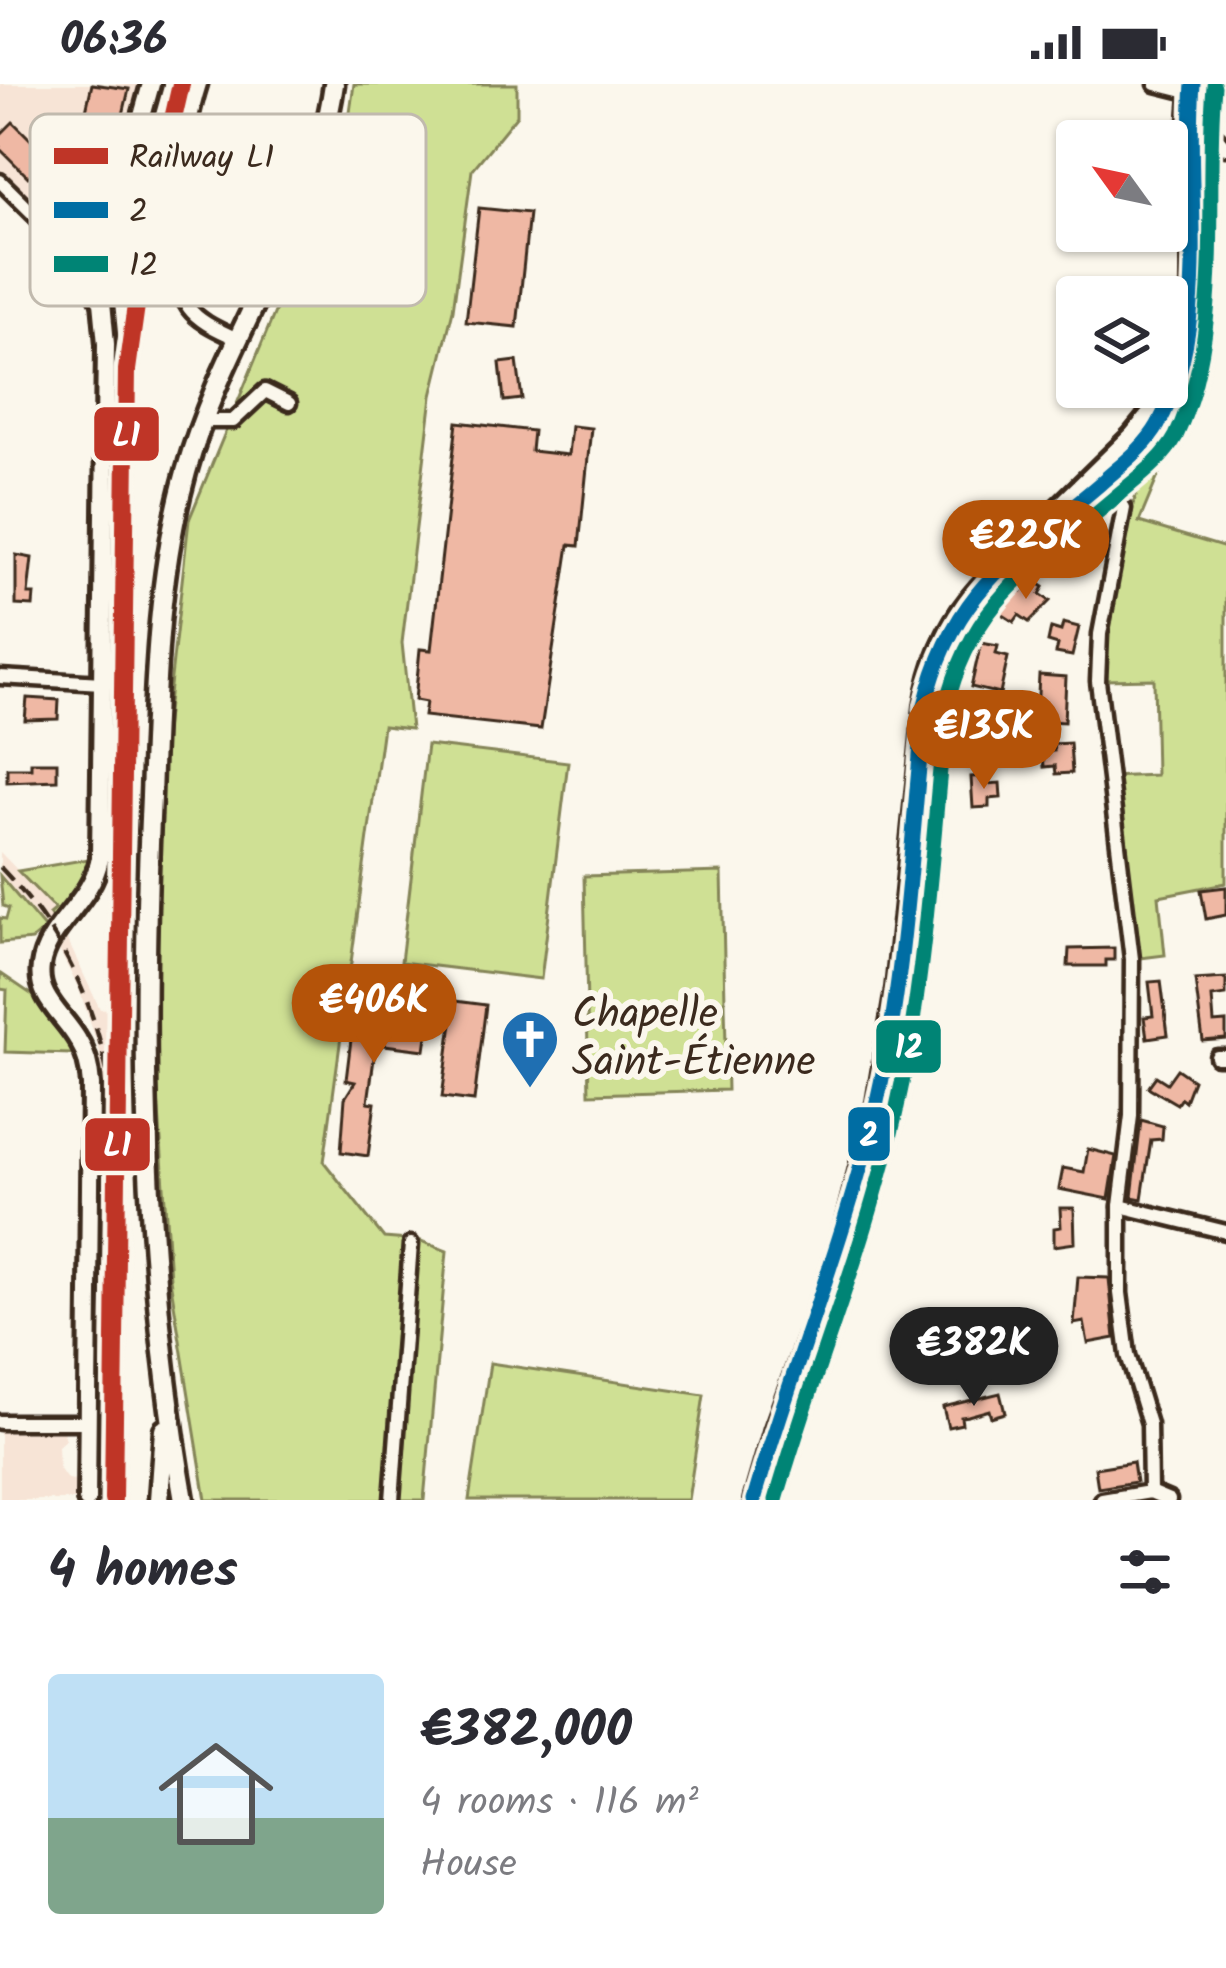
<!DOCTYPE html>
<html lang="en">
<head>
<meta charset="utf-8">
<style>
	body { margin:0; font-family:Kalam,sans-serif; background:#f2f2f3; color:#2b2b33; height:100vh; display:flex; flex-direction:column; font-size:45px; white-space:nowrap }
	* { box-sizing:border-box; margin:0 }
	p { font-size:39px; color:#7c7c81 }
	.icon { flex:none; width:66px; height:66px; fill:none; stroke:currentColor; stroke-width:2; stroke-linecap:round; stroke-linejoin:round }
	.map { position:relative; height:1416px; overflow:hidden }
	.panel { display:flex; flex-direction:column; background:#fff; flex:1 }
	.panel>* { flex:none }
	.needle { width:78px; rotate:303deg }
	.fabs { position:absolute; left:1056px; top:36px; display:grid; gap:24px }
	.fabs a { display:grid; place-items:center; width:132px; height:132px; border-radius:12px; background:#fff; box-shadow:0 3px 9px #0004; font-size:60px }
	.price { position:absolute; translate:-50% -102px; padding:0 27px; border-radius:42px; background:#b45309; color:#fff; font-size:39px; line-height:78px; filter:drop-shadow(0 3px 6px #0008) }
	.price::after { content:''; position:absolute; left:50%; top:72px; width:36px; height:27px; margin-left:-18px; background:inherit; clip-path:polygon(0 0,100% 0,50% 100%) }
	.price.active { background:#222; color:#fff }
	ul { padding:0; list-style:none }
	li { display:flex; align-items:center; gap:36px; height:300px; padding:0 48px }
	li+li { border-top:3px solid #e1e1e2 }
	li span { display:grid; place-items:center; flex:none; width:336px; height:240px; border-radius:12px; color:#555 }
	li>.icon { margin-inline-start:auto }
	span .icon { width:144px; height:144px; fill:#fffc; stroke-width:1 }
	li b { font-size:51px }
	h2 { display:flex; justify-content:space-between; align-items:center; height:144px; padding:0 48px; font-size:51px }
	.status { display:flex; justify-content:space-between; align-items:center; height:84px; padding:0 60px; background:#fff; direction:ltr }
	.status svg { height:33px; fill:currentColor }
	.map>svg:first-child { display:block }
</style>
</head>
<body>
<div class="status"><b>06:36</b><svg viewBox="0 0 49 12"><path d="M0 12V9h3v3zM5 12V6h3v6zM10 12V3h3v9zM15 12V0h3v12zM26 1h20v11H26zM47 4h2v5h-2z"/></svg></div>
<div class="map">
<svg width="1226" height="1416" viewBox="0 0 1226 1416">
	<rect width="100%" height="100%" fill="#fbf7ec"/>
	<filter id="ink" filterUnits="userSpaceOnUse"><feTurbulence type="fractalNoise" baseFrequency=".00833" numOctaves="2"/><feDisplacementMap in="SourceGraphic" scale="24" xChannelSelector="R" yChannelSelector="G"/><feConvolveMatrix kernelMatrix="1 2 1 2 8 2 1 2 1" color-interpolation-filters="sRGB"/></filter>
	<g filter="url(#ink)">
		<g fill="#f7e4d6">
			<polygon points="0,0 142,0 119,88 90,130 71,135 58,133 0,88"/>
			<polygon points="176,0 189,0 138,247 134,295 121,1416 99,1416 101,1115 108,1105 100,968 79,905 59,866 67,855 100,925 111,924 121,299 138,167"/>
			<polygon points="0,768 55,825 45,845 17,810 0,805"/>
			<polygon points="0,1344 62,1345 66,1355 58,1362 59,1384 66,1394 77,1398 77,1416 0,1416"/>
		</g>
		<g fill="#cfe094" stroke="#858559" stroke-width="3">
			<polygon points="354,0 517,0 517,31 472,86 453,226 432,312 402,559 411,645 383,642 324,1078 384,1154 421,1157 447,1167 424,1416 206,1416 170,1195 155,965 162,672 189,436 346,56"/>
			<path d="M1179,313L1186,325L1139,438L1226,464V799L1159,812L1165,871L1132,875L1109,693L1156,691L1154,595L1104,596C1106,496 1134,393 1179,313Z"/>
			<polygon points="427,661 568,678 541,895 401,878"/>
			<polygon points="88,775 81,802 54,837 49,830 55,825 18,787"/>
			<polygon points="722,788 727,1006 589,1010 584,792"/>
			<polygon points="0,792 45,845 32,856 0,859 0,834 6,835 9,824 3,822"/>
			<polygon points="0,889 37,914 74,964 72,970 5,968 7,906 0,905"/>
			<polygon points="490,1279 704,1311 688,1416 469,1416"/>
		</g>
		<g fill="#efb8a4" stroke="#3b2a1e" stroke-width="3">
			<polygon points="92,0 129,5 119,48 83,40"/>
			<polygon points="13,38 48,73 28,93 0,65 0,51"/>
			<polygon points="479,124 529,129 517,243 466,238"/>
			<polygon points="517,277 522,315 504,317 500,279"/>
			<polygon points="457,338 533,347 531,367 568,371 571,342 591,344 579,462 569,461 541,645 424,632 426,618 415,616 420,565 431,566"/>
			<polygon points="16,471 32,474 28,510 34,510 33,522 16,521"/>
			<polygon points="1030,494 1044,503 1040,510 1050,517 1029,538 1019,531 1014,538 1000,529 1017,504 1022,507"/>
			<polygon points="1063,539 1079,543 1072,572 1056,569 1058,561 1048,558 1051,544 1061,547"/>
			<polygon points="981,559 998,562 996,570 1008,573 1000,610 971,603"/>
			<polygon points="1039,591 1066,593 1064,638 1048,637 1048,629 1037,629"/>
			<polygon points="27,614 59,616 58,635 25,636"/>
			<polygon points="968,636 984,636 984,644 997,644 997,658 985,659 985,667 968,667"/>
			<polygon points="1070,659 1072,689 1056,690 1055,682 1044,683 1043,668 1054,667 1053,660"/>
			<polygon points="31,678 57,678 57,696 7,698 7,684 31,684"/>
			<polygon points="987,692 988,700 1000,699 1001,714 989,715 989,723 973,724 971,693"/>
			<polygon points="1226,803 1226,831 1206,835 1201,806"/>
			<polygon points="1114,864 1114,876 1106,876 1106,882 1068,882 1069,865"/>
			<polygon points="1226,894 1226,911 1212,913 1214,939 1226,938 1226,955 1203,957 1195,896"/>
			<polygon points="1161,897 1168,951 1147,954 1144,933 1153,932 1149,898"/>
			<polygon points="455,917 486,921 474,1017 442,1013"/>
			<polygon points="355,923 430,930 425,966 376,960 368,1018 375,1019 368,1072 341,1068 345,1014 355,998 346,996"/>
			<polygon points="1177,985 1193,996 1185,1017 1181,1014 1177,1020 1148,1003 1156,992 1167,999"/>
			<polygon points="1141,1036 1163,1042 1162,1055 1151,1056 1142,1115 1132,1113"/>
			<polygon points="1088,1065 1116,1072 1109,1115 1059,1105 1063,1084 1084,1088"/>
			<polygon points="1060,1124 1074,1124 1075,1159 1054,1162 1054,1144 1061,1143"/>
			<polygon points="1078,1193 1109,1194 1115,1254 1088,1259 1084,1238 1074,1240"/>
			<polygon points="1000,1309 1005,1329 991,1333 989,1326 968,1332 961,1333 962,1340 948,1343 943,1323"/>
			<polygon points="1133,1378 1136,1398 1098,1404 1095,1384"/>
		</g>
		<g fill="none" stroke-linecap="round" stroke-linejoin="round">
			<g stroke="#3b2a1e" stroke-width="21">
				<g id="street">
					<path d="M200,0C185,46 160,184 189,224C200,239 221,247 237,255"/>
					<polyline points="1156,0 1192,9"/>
					<polyline points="1189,39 1211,47 1226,64"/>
					<polyline points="0,97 74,170"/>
					<polyline points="202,337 233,337 265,307 289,319"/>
					<polyline points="1102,389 1124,424 1100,550 1098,597 1132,875 1131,1032 1120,1122 1120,1209 1128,1271 1149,1340 1150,1408"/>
					<polyline points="0,593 102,599"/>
					<polyline points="1217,973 1226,973"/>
					<polyline points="1120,1122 1226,1148"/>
					<polyline points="0,1338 88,1338"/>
					<polyline points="392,1416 411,1160"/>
					<polyline points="1102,1416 1150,1408 1169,1416"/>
				</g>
			</g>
			<g stroke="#3b2a1e" stroke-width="26">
				<g id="secondary">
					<polyline points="102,218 73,162 78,150 91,143 105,146 112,154"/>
					<polyline points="1045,437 1132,352 1164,313"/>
					<path d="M87,1416L91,1001C90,985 87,970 78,956C64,931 36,914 41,882C46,843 92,818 100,774L106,260L102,218L114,167L115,129L151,0"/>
					<path d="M754,1416L774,1347L836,1175L877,1018L896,904L925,621C943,501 1027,467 1107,393C1125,377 1146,362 1158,341C1218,236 1177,114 1193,0"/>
				</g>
			</g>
			<g stroke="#3b2a1e" stroke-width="27">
				<g id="primary">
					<polyline points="159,1416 164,1346"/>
					<path d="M184,1416C143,1182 140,948 151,712C155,604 157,492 186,388C223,253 314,140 334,0"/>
				</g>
			</g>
			<use href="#street" stroke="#fbf7ec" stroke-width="12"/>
			<use href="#secondary" stroke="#fbf7ec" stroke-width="16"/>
			<use href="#primary" stroke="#fbf7ec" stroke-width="18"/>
			<path stroke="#3b2a1e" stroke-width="4.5" stroke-dasharray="18 9" stroke-linecap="butt" d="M0,783C81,867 112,961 117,1076"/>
			<g stroke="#fbf7ec" stroke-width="24">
				<path id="bus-1" d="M754,1416C792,1283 845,1157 876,1022C906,892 911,754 925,621C953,504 1016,472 1101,399C1121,381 1145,364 1158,341C1214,237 1184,112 1193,0"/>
			</g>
			<g stroke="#fbf7ec" stroke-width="24">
				<path id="bus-2" d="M776,1416C814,1284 868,1158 897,1023C926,893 932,757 946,624C972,513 1038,480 1119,410C1139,393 1163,376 1176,352C1226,245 1204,118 1214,2"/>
			</g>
			<use href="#bus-1" stroke="#006da3" stroke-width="15"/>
			<use href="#bus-2" stroke="#008475" stroke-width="15"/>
			<g stroke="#fbf7ec" stroke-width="27">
				<polyline id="rail-1" points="113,1416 127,286 145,157 181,0"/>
			</g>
			<use href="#rail-1" stroke="#bf3527" stroke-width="18"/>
		</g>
	</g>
	<defs>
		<g id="church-pin" transform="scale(3)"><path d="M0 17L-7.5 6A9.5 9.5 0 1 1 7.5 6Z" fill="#1f6fb2" stroke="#fbf7ec"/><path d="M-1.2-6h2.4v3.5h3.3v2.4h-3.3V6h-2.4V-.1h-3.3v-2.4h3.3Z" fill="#fff"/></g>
	</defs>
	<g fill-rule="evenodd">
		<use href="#church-pin" x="530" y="955"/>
	</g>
	<g text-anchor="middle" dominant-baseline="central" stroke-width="12" stroke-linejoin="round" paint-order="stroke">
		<g font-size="42" fill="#3b2a1e" stroke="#fbf7ec" text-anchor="start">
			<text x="572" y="931">Chapelle<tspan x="572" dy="48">Saint-Étienne</tspan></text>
		</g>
	</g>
	<rect x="30" y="30" width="396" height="192" rx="18" fill="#fbf7ec" stroke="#c1baae" stroke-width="3"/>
	<rect x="54" y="64" width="54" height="16" fill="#bf3527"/>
	<rect x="54" y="118" width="54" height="16" fill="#006da3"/>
	<rect x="54" y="172" width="54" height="16" fill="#008475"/>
	<g font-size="33" fill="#3b2a1e">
		<text x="129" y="84">Railway L1</text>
		<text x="129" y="138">2</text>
		<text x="129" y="192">12</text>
	</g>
	<g stroke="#fbf7ec" stroke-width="4.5">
		<rect x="92" y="321" width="69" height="58" rx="12" fill="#bf3527"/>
		<rect x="874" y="934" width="69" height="57" rx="12" fill="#008475"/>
		<rect x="846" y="1021" width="46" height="58" rx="12" fill="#006da3"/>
		<rect x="83" y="1032" width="69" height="57" rx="12" fill="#bf3527"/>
	</g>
	<g font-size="33" text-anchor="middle" font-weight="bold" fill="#fff">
		<text x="126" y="362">L1</text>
		<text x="909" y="974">12</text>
		<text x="869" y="1062">2</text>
		<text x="117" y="1072">L1</text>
	</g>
</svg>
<div class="fabs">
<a><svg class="needle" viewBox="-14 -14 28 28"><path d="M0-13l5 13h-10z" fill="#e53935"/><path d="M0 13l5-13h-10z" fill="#7c7c81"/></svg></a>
<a><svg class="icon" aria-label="layers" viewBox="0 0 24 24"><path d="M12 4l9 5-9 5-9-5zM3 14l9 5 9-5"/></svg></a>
</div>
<b class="price" style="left:1026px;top:518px">€225K</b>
<b class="price" style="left:984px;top:708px">€135K</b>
<b class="price" style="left:374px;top:982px">€406K</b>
<b class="price active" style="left:974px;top:1325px">€382K</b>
</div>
<section class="panel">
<h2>4 homes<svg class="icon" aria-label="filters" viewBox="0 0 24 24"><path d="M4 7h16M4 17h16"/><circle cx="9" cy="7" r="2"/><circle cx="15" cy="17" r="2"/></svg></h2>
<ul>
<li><span style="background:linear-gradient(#bfe0f5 60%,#7fa58c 0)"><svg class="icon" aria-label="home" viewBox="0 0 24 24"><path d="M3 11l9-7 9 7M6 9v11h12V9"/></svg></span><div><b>€382,000</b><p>4 rooms · 116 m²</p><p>House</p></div></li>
</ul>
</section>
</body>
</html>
